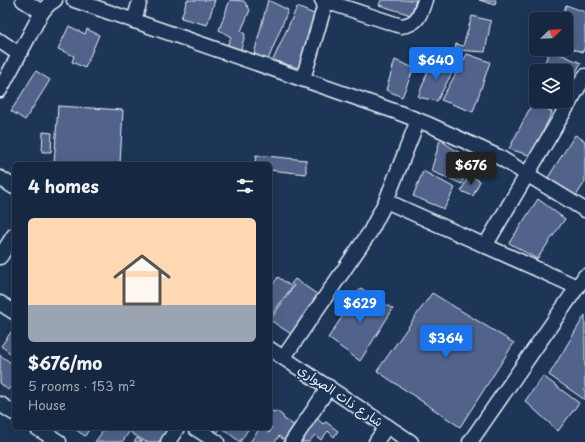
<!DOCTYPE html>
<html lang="en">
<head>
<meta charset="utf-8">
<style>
	body { margin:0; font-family:"Playpen Sans","Playpen Sans Arabic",sans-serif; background:#23344c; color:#f1f3f6; height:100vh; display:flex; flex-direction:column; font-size:15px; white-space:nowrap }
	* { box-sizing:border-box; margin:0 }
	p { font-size:13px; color:#9ea6b1 }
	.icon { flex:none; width:22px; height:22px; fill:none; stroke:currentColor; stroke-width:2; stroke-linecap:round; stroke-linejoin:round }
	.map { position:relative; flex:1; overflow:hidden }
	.panel { position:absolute; left:12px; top:162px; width:260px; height:268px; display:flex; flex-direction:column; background:#162841; border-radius:6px; box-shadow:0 4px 16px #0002,0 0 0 1px #35445a }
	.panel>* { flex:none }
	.needle { width:26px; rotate:67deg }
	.buttons { position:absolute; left:529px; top:12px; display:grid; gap:8px }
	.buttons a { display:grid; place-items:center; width:44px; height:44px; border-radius:6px; background:#162841; box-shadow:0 4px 16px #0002,0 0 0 1px #35445a; font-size:20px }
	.price { position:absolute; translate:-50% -34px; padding:0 9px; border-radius:4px; background:#1a73e8; color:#fff; font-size:13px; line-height:26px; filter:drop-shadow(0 1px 2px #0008) }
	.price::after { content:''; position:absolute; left:50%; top:24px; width:12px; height:9px; margin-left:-6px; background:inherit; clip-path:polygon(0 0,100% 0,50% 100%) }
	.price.on { background:#222; color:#fff }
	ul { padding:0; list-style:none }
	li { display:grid; align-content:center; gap:8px; height:212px; padding:0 16px }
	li+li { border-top:1px solid #35445a }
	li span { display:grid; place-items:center; height:124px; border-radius:6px; color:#555 }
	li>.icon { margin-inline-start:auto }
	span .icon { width:72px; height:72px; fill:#fffc; stroke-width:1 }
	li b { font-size:17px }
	h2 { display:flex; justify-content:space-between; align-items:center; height:48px; padding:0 16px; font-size:17px }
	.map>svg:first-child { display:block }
</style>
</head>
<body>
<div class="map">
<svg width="585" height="442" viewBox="0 0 585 442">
	<rect width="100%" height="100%" fill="#1d3557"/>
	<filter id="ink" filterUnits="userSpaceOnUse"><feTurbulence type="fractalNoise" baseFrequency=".025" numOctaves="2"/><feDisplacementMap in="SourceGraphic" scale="8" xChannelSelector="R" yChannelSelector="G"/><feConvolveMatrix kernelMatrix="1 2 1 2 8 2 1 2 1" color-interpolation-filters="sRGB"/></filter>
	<g filter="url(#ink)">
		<g fill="#51648b" stroke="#e8f1f8">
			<polygon points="187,0 215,0 207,25 181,18"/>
			<polygon points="230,0 244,1 250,10 241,31 245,34 241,50 227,46 231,37 219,30"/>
			<polygon points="268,0 288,10 268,60 254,54"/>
			<polygon points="381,0 416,0 411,15 379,5"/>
			<polygon points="479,0 496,0 495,5"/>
			<polygon points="566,5 585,12 585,45 583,52 566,47 566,19 561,19"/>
			<polygon points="297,7 319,16 301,69 273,60"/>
			<polygon points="472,16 491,21 485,52 455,50 456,44 463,46"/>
			<polygon points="69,26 85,34 87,29 99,35 85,68 72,62 74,56 58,49"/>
			<polygon points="550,50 581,63 566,89 566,71 541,71"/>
			<polygon points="467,54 490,62 473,112 441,100"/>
			<polygon points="395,60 414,68 402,97 386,90"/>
			<polygon points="432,60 455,67 437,101 418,97"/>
			<polygon points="36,71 50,80 25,120 11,111"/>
			<polygon points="536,83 536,97 531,94"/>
			<polygon points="544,101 559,101 555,107"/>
			<polygon points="533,102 552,112 532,156 509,149"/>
			<polygon points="58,106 123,110 120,164 54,164"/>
			<polygon points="43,132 52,133 51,152 42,152"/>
			<polygon points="575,135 585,141 585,182 576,196 547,179"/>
			<polygon points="440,140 469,159 462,184 431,171"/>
			<polygon points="256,155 306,160 306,174 270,170 270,164 255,164"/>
			<polygon points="423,171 455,188 444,209 413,196"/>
			<polygon points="469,175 480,181 473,196 461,191"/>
			<polygon points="538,199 565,219 537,259 509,243"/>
			<polygon points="270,273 274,276 270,281"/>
			<polygon points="278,277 292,287 270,317 270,289"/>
			<polygon points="295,279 321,297 294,336 270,320 294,286 291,284"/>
			<polygon points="361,288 393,309 360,361 328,338"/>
			<polygon points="432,293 514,343 460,427 377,371"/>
			<polygon points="585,315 585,400 549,375"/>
			<polygon points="14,328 14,356 1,346"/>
			<polygon points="0,355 14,365 14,382 8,390 0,383"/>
			<polygon points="543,376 579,403 558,431 525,401"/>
			<polygon points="270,409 273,412 277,411 283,416 284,419 294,425 284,440 279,436 275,442 250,442 260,428 263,428 269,433 272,428 270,427"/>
			<polygon points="316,418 323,424 326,422 338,431 334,437 328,431 321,440 315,435 309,442 300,442"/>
			<polygon points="73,428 90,428 85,436"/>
			<polygon points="105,428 132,428 122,442 95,442"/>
			<polygon points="134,428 169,428 159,442 146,442 131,433"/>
			<polygon points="210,428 221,428 217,433"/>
			<polygon points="222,428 249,428 240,442"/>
			<polygon points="137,438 143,442 134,442"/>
		</g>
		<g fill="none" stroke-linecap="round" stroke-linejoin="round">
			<g stroke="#e8f1f8" stroke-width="17">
				<g id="street">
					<polyline points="23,0 42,12"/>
					<polyline points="74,0 397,112 430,125 499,157 585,210"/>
					<path d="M322,0L401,26C418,24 420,15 425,0"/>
					<polyline points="134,21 140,0"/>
					<polyline points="0,41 19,54"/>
					<polyline points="303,79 326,1"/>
					<polyline points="0,90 42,12 49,4 55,0"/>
					<polyline points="0,178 14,187"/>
					<polyline points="386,201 577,287"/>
					<polyline points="485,246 585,76"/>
					<polyline points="0,257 14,235"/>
					<polyline points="0,303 14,312"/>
					<polyline points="270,349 411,442"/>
					<polyline points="284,357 370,232 386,201 418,120"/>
					<polyline points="0,404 14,413"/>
					<polyline points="37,428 59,442"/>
					<polyline points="195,428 217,442"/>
					<polyline points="168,442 177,428"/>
					<polyline points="292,442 329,387"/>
					<polyline points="376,442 387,426"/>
					<polyline points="470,442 585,276"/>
				</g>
			</g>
			<use href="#street" stroke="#1d3557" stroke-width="14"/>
		</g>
	</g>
	<g text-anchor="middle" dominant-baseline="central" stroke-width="3" stroke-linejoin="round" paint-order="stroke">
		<g font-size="13" fill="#e8f1f8" stroke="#1d3557">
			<text transform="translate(341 395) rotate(34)">شارع ذات الصواري</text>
		</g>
	</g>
</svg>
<div class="buttons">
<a><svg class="needle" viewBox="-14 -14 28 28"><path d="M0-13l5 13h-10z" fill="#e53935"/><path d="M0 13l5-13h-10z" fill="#9ea6b1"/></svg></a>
<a><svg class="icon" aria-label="layers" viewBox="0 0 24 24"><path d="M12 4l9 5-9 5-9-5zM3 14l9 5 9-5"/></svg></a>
</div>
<b class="price" style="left:436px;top:81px">$640</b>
<b class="price on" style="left:471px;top:186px">$676</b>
<b class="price" style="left:360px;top:324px">$629</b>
<b class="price" style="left:446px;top:359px">$364</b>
<section class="panel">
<h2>4 homes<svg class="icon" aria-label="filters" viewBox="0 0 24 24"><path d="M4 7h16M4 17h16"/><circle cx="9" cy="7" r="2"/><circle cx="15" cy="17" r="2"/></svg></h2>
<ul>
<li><span style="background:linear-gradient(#ffd9b3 70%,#9aa5b1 0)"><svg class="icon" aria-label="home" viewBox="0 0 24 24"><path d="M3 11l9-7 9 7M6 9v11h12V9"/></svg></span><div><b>$676/mo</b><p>5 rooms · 153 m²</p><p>House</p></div></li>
</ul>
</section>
</div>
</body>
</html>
